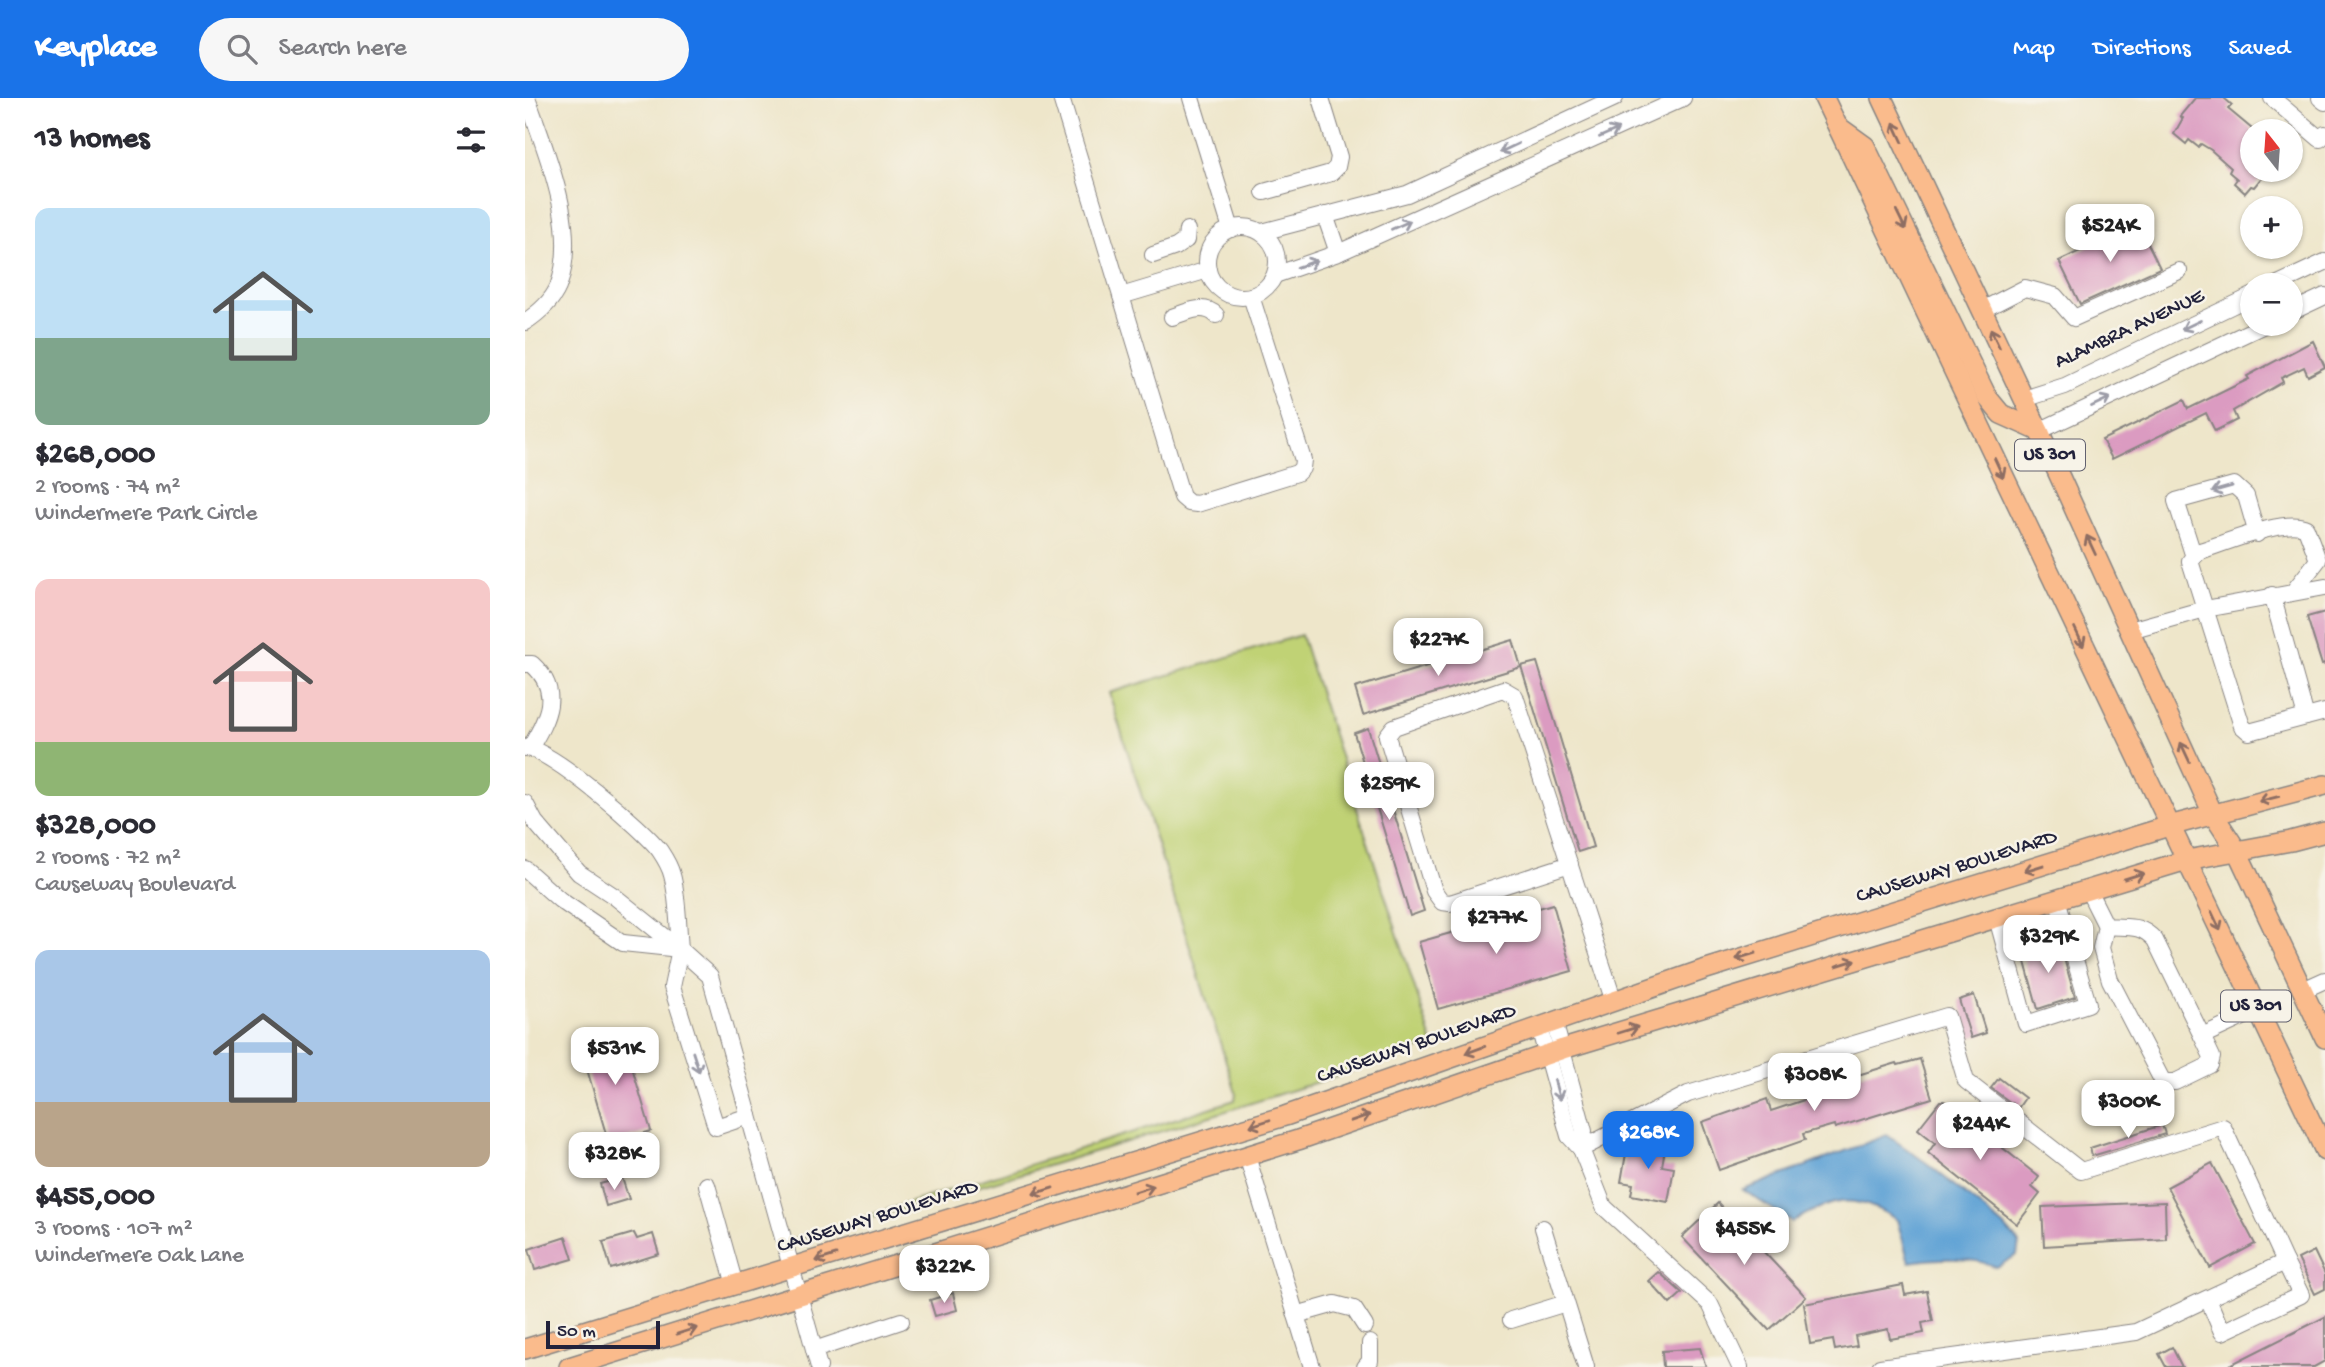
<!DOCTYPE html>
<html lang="en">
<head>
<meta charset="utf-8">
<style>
	body { margin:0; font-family:"Gochi Hand",sans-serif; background:#f7f7f7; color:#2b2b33; height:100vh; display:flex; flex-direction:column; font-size:26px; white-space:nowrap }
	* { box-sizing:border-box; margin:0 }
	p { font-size:23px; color:#7c7c81 }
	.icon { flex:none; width:38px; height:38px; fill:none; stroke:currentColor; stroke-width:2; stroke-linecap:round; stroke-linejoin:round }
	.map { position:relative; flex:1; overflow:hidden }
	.details { display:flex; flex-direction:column; background:#fff; width:525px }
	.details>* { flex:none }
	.needle { width:46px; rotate:343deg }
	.fabs { position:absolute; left:1715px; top:21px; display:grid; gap:14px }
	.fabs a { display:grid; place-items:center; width:63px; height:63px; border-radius:50%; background:#fff; box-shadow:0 2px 5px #0004; font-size:35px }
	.scale { position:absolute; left:21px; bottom:18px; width:114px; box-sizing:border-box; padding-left:7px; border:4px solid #22223b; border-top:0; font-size:19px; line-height:24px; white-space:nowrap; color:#22223b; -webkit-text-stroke:5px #f7f3e8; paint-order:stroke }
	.price { position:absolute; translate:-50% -60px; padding:0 16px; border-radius:14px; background:#fff; color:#222; font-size:23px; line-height:46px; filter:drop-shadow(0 2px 4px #0008) }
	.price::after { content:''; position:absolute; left:50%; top:42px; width:21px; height:16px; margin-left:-10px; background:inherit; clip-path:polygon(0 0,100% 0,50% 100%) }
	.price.active { background:#1a73e8; color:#fff }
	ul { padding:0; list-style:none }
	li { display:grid; align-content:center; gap:14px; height:371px; padding:0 35px }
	li span { display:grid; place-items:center; height:217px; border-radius:14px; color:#555 }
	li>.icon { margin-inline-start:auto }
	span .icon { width:126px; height:126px; fill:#fffc; stroke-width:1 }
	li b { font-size:30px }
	h2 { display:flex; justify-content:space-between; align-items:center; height:84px; padding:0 35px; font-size:30px }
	header { display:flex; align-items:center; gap:42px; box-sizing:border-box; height:98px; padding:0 35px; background:#1a73e8; color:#fff }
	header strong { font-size:33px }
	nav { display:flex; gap:38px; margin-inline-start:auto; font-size:24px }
	.search { width:490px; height:63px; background:#f7f7f7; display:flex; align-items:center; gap:18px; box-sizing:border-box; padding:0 24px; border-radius:38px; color:#7c7c81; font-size:26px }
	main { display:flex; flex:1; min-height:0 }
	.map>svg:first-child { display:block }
</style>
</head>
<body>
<header>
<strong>Keyplace</strong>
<div class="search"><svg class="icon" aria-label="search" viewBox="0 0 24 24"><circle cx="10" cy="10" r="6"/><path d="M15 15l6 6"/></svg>Search here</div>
<nav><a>Map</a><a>Directions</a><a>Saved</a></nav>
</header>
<main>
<section class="details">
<h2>13 homes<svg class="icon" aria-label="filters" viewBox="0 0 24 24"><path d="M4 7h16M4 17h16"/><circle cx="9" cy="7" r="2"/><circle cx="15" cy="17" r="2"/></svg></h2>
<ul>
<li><span style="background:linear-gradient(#bfe0f5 60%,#7fa58c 0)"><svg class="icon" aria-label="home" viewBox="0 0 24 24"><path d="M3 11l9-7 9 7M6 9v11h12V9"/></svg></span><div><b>$268,000</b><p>2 rooms · 74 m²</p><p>Windermere Park Circle</p></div></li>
<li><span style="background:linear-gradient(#f6c9c9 75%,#8fb573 0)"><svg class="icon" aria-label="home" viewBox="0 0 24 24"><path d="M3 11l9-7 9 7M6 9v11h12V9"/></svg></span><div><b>$328,000</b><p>2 rooms · 72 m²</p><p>Causeway Boulevard</p></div></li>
<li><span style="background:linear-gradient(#a9c7e8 70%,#b9a48a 0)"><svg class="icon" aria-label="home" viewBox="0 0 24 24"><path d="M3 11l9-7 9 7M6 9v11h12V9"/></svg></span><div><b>$455,000</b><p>3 rooms · 107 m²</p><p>Windermere Oak Lane</p></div></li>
</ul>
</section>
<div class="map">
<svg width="1800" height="1269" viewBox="0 0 1800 1269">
	<rect width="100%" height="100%" fill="#f7f3e8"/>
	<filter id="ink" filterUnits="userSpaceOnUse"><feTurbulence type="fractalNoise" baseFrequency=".0143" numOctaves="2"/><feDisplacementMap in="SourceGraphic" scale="14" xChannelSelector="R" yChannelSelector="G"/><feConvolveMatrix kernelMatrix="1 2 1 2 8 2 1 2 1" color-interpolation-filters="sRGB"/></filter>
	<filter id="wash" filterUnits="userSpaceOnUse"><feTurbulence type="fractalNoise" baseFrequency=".00686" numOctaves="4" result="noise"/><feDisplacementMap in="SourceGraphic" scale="28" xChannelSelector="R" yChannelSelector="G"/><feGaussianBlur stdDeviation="1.57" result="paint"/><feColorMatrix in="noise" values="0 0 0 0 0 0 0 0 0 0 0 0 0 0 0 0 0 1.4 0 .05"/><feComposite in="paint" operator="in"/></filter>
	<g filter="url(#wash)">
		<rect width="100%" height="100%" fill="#eee6ca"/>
		<path fill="#c0d275" stroke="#717a58" stroke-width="2" d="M776,537L908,946C696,1017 481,1081 266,1144V1142L710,1002L711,995L584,595Z"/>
		<path fill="#61a3d5" stroke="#426288" stroke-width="2" d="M1362,1037L1403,1066L1479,1128L1494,1145L1492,1157L1472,1169C1444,1158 1414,1160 1384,1164L1372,1122C1331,1095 1309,1099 1267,1124L1218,1092Z"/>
		<g id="blocks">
			<g fill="#db9bc1">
				<polygon points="1670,0 1699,0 1707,7 1703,11 1727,31 1727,72 1743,72 1729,89 1726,88 1720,95 1709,85 1712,81 1704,74 1706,70 1686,52 1676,46 1673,49 1664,42 1661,46 1649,36 1658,20 1655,18"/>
				<polygon points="1613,125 1635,170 1555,206 1534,163"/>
				<polygon points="1788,243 1800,269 1783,278 1779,269 1756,280 1758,284 1708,313 1712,322 1690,333 1681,315 1587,361 1577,342 1659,302 1663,311 1724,281 1722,278"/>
				<polygon points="1800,514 1800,566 1797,567 1782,519"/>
				<polygon points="988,542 996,569 838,617 830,590"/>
				<polygon points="1012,564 1068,749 1053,754 996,568"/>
				<polygon points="843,630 899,813 885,818 829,635"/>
				<polygon points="1028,806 1047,873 913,911 894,844"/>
				<polygon points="1534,843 1550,899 1513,911 1497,853"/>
				<polygon points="1449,897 1461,935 1446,940 1434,902"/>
				<polygon points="96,932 126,1033 84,1046 54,944"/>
				<polygon points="1395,961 1407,1000 1310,1030 1309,1027 1278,1036 1280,1042 1194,1072 1177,1024 1242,1001 1246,1013 1279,1002 1278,997 1298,991 1297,988 1372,965 1373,967"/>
				<polygon points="1474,980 1500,1000 1493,1010 1466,990"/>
				<polygon points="1415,1003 1419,1003 1514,1079 1507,1089 1515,1096 1492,1126 1403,1055 1410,1045 1393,1031"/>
				<polygon points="1637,1027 1640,1036 1567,1058 1565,1050"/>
				<polygon points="1116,1041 1141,1045 1137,1068 1149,1070 1143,1104 1106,1097 1108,1086 1096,1084 1102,1050 1114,1052"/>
				<polygon points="1687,1065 1730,1146 1685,1170 1642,1089"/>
				<polygon points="97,1080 104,1101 81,1108 75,1086"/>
				<polygon points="1640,1104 1641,1141 1519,1148 1517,1109"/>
				<polygon points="1193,1105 1281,1199 1244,1232 1157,1139"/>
				<polygon points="109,1135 112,1141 128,1136 134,1156 86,1171 78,1144"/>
				<polygon points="41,1139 48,1161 10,1172 4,1151"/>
				<polygon points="1789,1153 1800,1176 1800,1191 1790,1196 1773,1161"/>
				<polygon points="1134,1174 1157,1195 1145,1206 1124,1183"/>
				<polygon points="1378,1187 1380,1197 1402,1193 1408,1223 1397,1225 1399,1235 1365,1241 1363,1231 1330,1238 1332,1248 1310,1252 1308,1242 1285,1246 1279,1206"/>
				<polygon points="428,1195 432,1212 410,1218 405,1202"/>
				<polygon points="1800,1219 1800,1263 1789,1269 1701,1269"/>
				<polygon points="1647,1249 1657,1269 1641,1269 1634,1256"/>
				<polygon points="1175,1250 1181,1269 1138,1269 1137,1253"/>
			</g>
		</g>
	</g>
	<g filter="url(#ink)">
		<use href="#blocks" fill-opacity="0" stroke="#888482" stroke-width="2"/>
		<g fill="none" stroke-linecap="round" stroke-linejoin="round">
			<g stroke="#888482" stroke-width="18">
				<g id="minor">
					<polyline points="536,0 657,399 664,405 672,406 772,375 777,370 778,362 726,198"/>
					<polyline points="666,0 706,131"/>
					<polyline points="1747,0 1795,41 1800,36"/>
					<polyline points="1795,0 1800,4"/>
					<polyline points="739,94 806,75 812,69 814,59 796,0"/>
					<polyline points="800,117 813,155"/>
					<circle cx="717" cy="164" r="35"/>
					<polyline points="737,134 882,96 1090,0"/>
					<polyline points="628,157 651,149 661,142 662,132"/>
					<polyline points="750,177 813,155 1158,0"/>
					<polyline points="1751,187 1800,164"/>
					<polyline points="596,198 683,172"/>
					<polyline points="1457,212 1500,190 1530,198 1549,220 1654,173"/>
					<polyline points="1766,214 1800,198"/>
					<path d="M647,219C661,214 679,205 691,217"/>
					<path d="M0,224C12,216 27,203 33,189C55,132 21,54 2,0"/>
					<polyline points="1499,301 1540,288 1727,198"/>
					<polyline points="1514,333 1741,226"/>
					<polyline points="1669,459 1651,403 1709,387 1721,398 1732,436"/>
					<path d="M1768,494L1793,462L1781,430C1761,419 1698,446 1675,453L1665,463L1717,628L1724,634L1800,614"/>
					<polyline points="1747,497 1781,619"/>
					<polyline points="1605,532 1680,511 1800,489"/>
					<path d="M0,566H7C37,593 23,620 5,650"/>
					<path d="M0,650C23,649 120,732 135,753C139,759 145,769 147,777C153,798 153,828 155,851L89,798L54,775L10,724L0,705"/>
					<polyline points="1045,766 925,805 917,804 909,793 862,638 869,629 978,591 990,598 1088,901"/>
					<polyline points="0,771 35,802 98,845 155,851 185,878 294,1269"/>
					<path d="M1563,792L1581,828C1602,830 1615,825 1630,842L1677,938L1733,912"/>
					<polyline points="1472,820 1501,926 1563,906 1532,801"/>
					<polyline points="1581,828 1576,850 1585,882 1638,984 1650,984 1685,967 1687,959 1677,938"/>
					<polyline points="155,851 147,889 191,1029 224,1018"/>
					<polyline points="1778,892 1800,882"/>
					<polyline points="1029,923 1059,1033 1056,1051"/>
					<polyline points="1014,929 1044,1038 1056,1051 1079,1109 1185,1206 1215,1269"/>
					<polyline points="1056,1051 1163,996 1422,918 1441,983 1556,1073 1698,1029 1760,1164 1611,1234 1355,1269"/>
					<polyline points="722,1058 787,1269"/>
					<polyline points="182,1087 210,1187"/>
					<polyline points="1018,1130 1061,1269"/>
					<polyline points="1683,1201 1697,1234 1776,1197 1760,1164"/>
					<polyline points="771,1217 810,1206 829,1211 840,1228"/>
					<polyline points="986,1222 1041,1205"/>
					<polyline points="289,1252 376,1223"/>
					<polyline points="840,1269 845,1263 845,1245"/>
				</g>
			</g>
			<g stroke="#888482" stroke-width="22">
				<g id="major">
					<polyline points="1299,0 1800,1053"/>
					<polyline points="1357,0 1514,333 1688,716 1712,753 1800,940"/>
					<polyline points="1315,30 1340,48 1462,299 1476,316 1514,333"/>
					<polyline points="0,1251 760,1018 1178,872 1644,728 1800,687"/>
					<polyline points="44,1269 773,1042 1038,951 1662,762 1766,743 1800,734"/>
				</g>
			</g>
			<use href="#minor" stroke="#fff" stroke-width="16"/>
			<use href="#major" stroke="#fabb8c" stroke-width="19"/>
		</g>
		<defs><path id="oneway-shaft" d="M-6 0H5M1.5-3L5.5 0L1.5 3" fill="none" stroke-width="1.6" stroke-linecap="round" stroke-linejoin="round" transform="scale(1.75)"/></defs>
		<g stroke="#8e6e64">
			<use href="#oneway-shaft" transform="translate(1373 34) rotate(-115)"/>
			<use href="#oneway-shaft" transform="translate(1376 122) rotate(64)"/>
			<use href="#oneway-shaft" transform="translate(1470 240) rotate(-115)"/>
			<use href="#oneway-shaft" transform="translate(1474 370) rotate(65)"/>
			<use href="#oneway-shaft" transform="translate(1566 447) rotate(-115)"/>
			<use href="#oneway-shaft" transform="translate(1554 539) rotate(65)"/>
			<use href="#oneway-shaft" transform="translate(1660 654) rotate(-115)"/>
			<use href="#oneway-shaft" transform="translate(1744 701) rotate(166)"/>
			<use href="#oneway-shaft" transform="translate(1509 770) rotate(163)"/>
			<use href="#oneway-shaft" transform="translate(1609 778) rotate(-17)"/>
			<use href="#oneway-shaft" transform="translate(1691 823) rotate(65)"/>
			<use href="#oneway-shaft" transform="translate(1221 858) rotate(163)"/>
			<use href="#oneway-shaft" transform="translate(1321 865) rotate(-17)"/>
			<use href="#oneway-shaft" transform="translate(1103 932) rotate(-17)"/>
			<use href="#oneway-shaft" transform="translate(950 952) rotate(160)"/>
			<use href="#oneway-shaft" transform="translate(835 1020) rotate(-19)"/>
			<use href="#oneway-shaft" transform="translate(735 1025) rotate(162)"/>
			<use href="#oneway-shaft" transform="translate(619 1091) rotate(-17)"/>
			<use href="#oneway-shaft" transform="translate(518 1093) rotate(163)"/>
			<use href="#oneway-shaft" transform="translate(301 1160) rotate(163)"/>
			<use href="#oneway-shaft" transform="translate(162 1233) rotate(-17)"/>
		</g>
		<g stroke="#9c9ca7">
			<use href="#oneway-shaft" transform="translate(1084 35) rotate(-24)"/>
			<use href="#oneway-shaft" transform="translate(984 50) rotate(155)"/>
			<use href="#oneway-shaft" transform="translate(876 127) rotate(-24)"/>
			<use href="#oneway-shaft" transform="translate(782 166) rotate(-19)"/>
			<use href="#oneway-shaft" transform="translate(1666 227) rotate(154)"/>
			<use href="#oneway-shaft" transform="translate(1576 304) rotate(-25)"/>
			<use href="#oneway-shaft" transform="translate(1697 391) rotate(164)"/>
			<use href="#oneway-shaft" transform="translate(171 964) rotate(72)"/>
			<use href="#oneway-shaft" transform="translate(1032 992) rotate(75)"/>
		</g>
	</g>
	<g text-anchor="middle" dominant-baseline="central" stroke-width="5" stroke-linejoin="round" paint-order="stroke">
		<g fill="#f7f3e8" stroke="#62616f" stroke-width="2">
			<rect x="1490" y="341.5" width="70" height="31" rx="5"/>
			<rect x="1696" y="892.5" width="70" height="31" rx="5"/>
		</g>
		<g font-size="19" font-weight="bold" fill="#22223b">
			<text x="1525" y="357">US 301</text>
			<text x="1731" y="908">US 301</text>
		</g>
		<g font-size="21" fill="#22223b" stroke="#f7f3e8">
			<text transform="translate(1605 232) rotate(-25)">ALAMBRA AVENUE</text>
			<text transform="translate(1432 770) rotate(-17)">CAUSEWAY BOULEVARD</text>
			<text transform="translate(892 947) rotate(-19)">CAUSEWAY BOULEVARD</text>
			<text transform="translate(353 1120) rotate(-17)">CAUSEWAY BOULEVARD</text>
		</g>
	</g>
</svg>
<div class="fabs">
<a><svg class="needle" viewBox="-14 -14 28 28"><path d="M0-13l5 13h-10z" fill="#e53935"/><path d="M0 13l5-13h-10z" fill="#7c7c81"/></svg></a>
<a>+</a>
<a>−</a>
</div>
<div class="scale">50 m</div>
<b class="price" style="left:1585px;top:166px">$524K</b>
<b class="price" style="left:913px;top:580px">$227K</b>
<b class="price" style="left:864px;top:724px">$259K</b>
<b class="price" style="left:971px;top:858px">$277K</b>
<b class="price" style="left:1523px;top:877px">$329K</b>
<b class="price" style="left:90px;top:989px">$531K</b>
<b class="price" style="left:1289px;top:1015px">$308K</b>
<b class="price" style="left:1603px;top:1042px">$300K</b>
<b class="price" style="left:1455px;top:1064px">$244K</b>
<b class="price active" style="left:1123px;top:1073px">$268K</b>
<b class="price" style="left:89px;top:1094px">$328K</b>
<b class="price" style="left:1219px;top:1169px">$455K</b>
<b class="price" style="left:419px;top:1207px">$322K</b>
</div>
</main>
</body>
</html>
